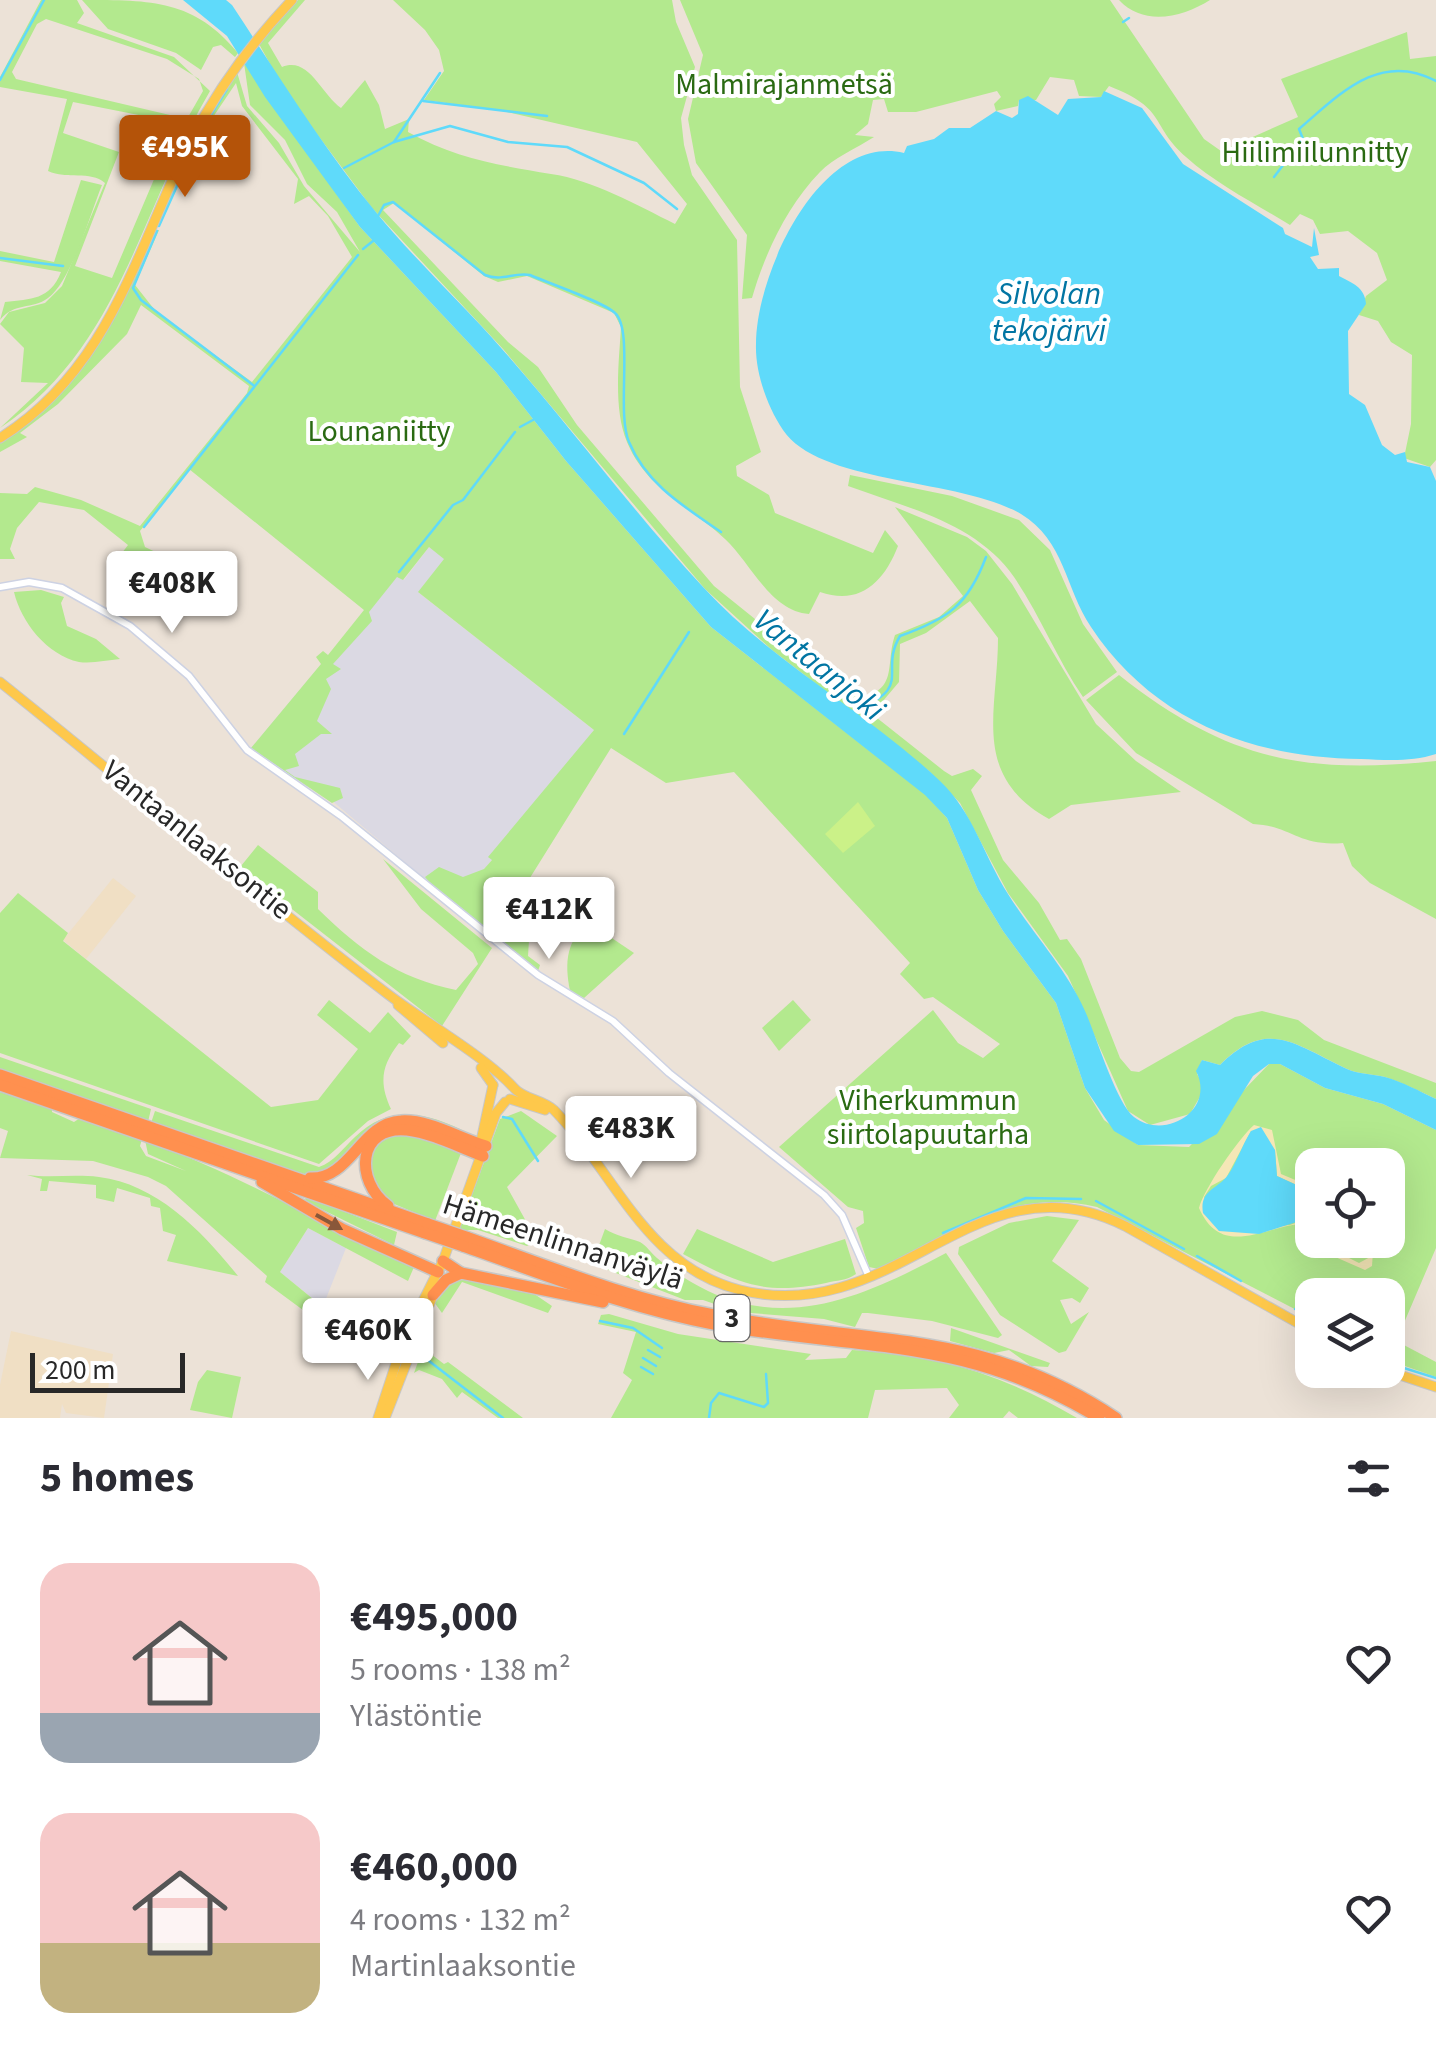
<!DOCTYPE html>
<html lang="en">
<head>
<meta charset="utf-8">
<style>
	body { margin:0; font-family:"Source Sans 3",sans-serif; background:#f2f2f3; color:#2b2b33; height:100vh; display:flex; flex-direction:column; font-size:38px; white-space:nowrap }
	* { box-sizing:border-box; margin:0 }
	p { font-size:32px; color:#7c7c81 }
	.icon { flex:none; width:55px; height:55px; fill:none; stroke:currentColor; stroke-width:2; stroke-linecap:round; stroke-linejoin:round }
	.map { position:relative; height:1418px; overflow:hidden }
	.drawer { display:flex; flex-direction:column; background:#fff; flex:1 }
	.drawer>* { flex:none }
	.controls { position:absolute; left:1295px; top:1148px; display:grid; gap:20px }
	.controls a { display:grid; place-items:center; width:110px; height:110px; border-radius:20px; background:#fff; box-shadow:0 10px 40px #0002; font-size:50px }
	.scale { position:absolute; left:30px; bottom:25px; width:155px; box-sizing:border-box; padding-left:10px; border:5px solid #282828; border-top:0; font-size:28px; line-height:35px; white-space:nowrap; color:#282828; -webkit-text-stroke:8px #fff; paint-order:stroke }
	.price { position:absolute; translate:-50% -85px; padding:0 22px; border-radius:10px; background:#fff; color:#222; font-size:32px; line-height:65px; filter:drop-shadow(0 2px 5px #0008) }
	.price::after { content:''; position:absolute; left:50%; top:60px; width:30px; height:22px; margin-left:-15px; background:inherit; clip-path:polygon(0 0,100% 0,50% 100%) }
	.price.on { background:#b45309; color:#fff }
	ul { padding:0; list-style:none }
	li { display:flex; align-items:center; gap:30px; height:250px; padding:0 40px }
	li span { display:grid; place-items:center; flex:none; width:280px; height:200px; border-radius:30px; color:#555 }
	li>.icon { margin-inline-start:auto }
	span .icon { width:120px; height:120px; fill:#fffc; stroke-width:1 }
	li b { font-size:42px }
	h2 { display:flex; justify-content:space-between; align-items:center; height:120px; padding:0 40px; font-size:42px }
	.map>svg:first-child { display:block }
</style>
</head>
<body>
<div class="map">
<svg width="1436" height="1418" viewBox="0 0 1436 1418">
	<rect width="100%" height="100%" fill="#ece2d7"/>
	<g fill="#dbd9e3">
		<polygon points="429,547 445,558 419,593 594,730 461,899 431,884 324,794 301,784 251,748 396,575 404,580"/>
		<polygon points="308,1228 346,1248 318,1319 307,1313 312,1298 280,1272"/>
	</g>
	<g fill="#f0dfc4">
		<polygon points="113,878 136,896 86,959 63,940"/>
		<polygon points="11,1331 113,1354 104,1418 66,1413 62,1404 60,1418 0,1418 0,1385"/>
	</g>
	<g fill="#b3e98e" fill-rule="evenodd">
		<path d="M41,0H77L84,13L77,23L174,57L210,91C140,209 121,347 0,428L48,383L21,382L24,348L0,324L9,312L45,303L62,286L105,183C90,170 67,180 48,171L67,99L0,87V77ZM46,19L167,59L199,79L203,91L187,119L16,79L12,72L37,24ZM73,102L184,124L155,177L112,278L75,266L119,152L63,133Z"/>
		<path d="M82,0C153,0 194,0 238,53L235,57L221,45L213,47L201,70L176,53L108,29Z"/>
		<path d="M298,0H305L268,43L282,67C309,56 321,94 341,108L365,80L379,105L385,129L409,119L408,132C456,159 499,165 551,174C593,180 637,205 675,224L687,204L637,142L498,110L424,100L444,71L439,50L425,30L393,0H672L676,22L695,67L681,118L684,145L692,175L737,240L740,387L761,452L736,466L737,476L769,495L775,513L873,553L885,530L898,546C884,582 860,606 820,592L809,614C770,611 751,563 725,539C690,506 647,490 627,442C613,408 619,362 621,327L614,313L527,276L498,282L484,276L394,203L383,210L508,342L538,367L577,425L714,586L848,694L859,698C899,690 885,664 895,635L939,617L963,596L895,507L967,537L986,551L1012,584L1096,724L1136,761L1181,792L1071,805L1049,819C970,775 998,711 998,638L970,601L926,633L900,644L899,682L872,714L944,771L952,776L973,769L982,776L971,790L1003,860L1039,903L1060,940L1067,939L1081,959L1120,1058L1131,1071L1139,1072L1235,1017L1262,1011L1298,1020L1324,1040L1436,1083V1099C1419,1091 1403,1083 1385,1077C1373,1074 1358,1074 1347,1069C1296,1045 1267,1017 1220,1065L1202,1060L1197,1074L1205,1088L1190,1114L1150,1125L1128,1111L1068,976L1008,893L960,803L929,771L772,650L705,589L503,349L372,208L285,91L259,44Z"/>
		<path d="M680,0H1110L1204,139L1221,151L1298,117L1281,79L1407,32L1410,59L1436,56V460L1430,467L1404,458L1411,424L1412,355L1391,342L1378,321L1359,315L1366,296L1387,280L1377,253L1348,231L1320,234L1313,220L1300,214L1290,225C1256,204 1216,184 1186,157C1149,124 1168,109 1109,86L1101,97L1079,96L1074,80L1050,77L1036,100H1019L1018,106L996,111L994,104L1001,97L997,91L916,112H888L884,99L873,100L868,124L855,135L874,137C857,148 833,158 820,172C787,206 765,253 752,298L742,299L747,235L696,163L688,119L703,55Z"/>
		<path d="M1119,0H1210C1183,17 1144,27 1119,0Z"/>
		<path d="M244,63L360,227L496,372L566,461L711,627L926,795L947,818L978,890L1003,931L1056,1003L1085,1088L1104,1120L1138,1145L1189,1147L1269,1064H1280L1325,1088L1383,1104L1436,1130V1248L1398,1337L1402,1344L1436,1362V1377L1388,1360V1295H1312V1318L1097,1207C1012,1187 952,1232 879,1269L869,1267L856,1228L864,1223L863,1211L848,1207L779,1147L933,1010L958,1043L983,1058L1000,1044L933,997L924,999L900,974L910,963L734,772L666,783L611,748L528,881L585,920L573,931L524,898L511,919L529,940L528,956L540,965L538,971L431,884L425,877L439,867L463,877L484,869L492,860L488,857L594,730L418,592L444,559L429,547L403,580L397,577L369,612L372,621L333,664L341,669L326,679L331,689L317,721L332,734H321L295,754L299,766L285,770L295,777L340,788L343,798L332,803L251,748L321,664L316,657L323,651L328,655L364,610L189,469L140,531L145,547L210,578L191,575L193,586L122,553L128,545L84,510L39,502L17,528L10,549L15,559H0V493L27,494L35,487L81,500L140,526L247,393L249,386L141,305L127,334L58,404L20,433L27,437L0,452V441C87,379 115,327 155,230H159L135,285L158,314L252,382L352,257L328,216L309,196L294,204L298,179L242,106L236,83L207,126L157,227L193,144L237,72L247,106L279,143L304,186L360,252L337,212L307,184L285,140L250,105ZM1312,1165H1388V1240H1312Z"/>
		<path d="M81,180L102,185C90,214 72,280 48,298C32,310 14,302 0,320L5,302C31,299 50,300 61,272L0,261V251L54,262Z"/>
		<path d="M850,475L952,496L1019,520L1050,550L1083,624L1117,672L1083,697C1057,659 1040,615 1014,577C977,523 905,507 848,486Z"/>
		<path d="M41,590L64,597L61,603L67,626L96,639L120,659C107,660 92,664 79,662C47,655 21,622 14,592Z"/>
		<path d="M1119,675C1225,759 1303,775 1436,761V919L1370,883L1352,866L1343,843C1298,847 1292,826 1253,824L1136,753L1086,700Z"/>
		<path d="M258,845L318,892V909C360,950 397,978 456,990L478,964L473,953L421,909L383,859L492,948L442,1026L243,871L241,866Z"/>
		<path d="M18,893L68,933L63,941L271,1107L318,1100L358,1049L317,1015L329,1000L370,1033L388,1012L411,1036L403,1045L399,1043C381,1066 379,1083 391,1109L368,1121L319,1164L0,1053V913Z"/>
		<path d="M588,922L634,953L584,998L570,991C564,961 567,941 588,922Z"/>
		<polygon points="793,1000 811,1020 779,1051 762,1028"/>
		<polygon points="0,1057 151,1109 148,1122 0,1069"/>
		<path d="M0,1092L52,1108V1112L74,1122L80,1118L142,1139L140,1146L146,1156L186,1171L148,1154L145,1140C239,1175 324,1224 414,1267L408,1281L308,1228L280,1272L313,1299L307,1313L265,1282L267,1276L166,1186L148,1177L93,1161L0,1158L8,1131L0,1128Z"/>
		<path d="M155,1111L319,1167C334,1162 343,1148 355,1137C390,1102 430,1113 470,1134L414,1119L331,1171L310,1176L151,1123Z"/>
		<path d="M521,1111L557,1136L507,1187L527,1223L598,1248L605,1229C617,1236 629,1238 640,1242C646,1245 652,1254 657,1258C672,1271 690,1282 708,1291C793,1331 870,1293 946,1253L1002,1335L998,1338L932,1321L868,1313H862L855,1327L824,1319L738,1312L703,1300H685L534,1241L527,1246L478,1230H459L500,1119Z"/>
		<path d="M411,1134L461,1153L435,1221L387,1201L368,1177C373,1141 375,1138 411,1134Z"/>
		<path d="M27,1175C51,1178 75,1174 99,1177C157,1184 203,1232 238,1276L167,1261L176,1235L163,1231L160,1208L151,1206L150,1198L117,1188L114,1202L96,1198V1185L49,1181L47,1191H40L42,1179Z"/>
		<polygon points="306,1197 397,1232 394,1245 305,1201"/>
		<polygon points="1047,1216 1079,1220 1052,1261 1089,1288 1080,1303 1072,1298 1060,1300 1071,1324 1089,1312 1066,1351 1059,1353 1000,1315 958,1254 959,1247 1009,1223"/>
		<path d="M697,1229L773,1262L845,1239L856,1274C846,1281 837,1280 826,1283C764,1296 737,1283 683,1254Z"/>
		<polygon points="462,1277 527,1289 552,1306 548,1313 462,1282 442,1313 434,1302 445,1285"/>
		<path d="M609,1314L678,1334L811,1354L805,1360L846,1358L852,1350C939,1355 1002,1374 1077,1418H1018L1009,1411L1003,1418H949L959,1405L947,1388L875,1390L868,1418H611L632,1380L623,1373L636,1332L598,1324L601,1315Z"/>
		<polygon points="951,1328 1050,1363 1048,1367 1031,1366 1009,1350 994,1353 950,1341"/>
		<polygon points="423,1348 444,1364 448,1362 523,1418 498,1418 462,1392 457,1398 442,1379 419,1370 414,1373"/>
		<polygon points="207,1370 241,1377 232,1418 190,1410 198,1382"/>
	</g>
	<path fill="#f5e7b6" d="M1254,1125L1272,1130L1281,1174L1312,1187V1192L1277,1176L1275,1150L1251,1131L1226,1178L1211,1186L1204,1197L1219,1231L1290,1225L1312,1217V1240H1326L1337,1252L1359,1263L1372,1256L1365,1243L1373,1240L1367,1245L1373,1252L1372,1266L1365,1270L1317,1249L1300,1224C1261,1228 1221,1258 1199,1208C1204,1189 1238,1139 1254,1125Z"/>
	<polygon fill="#cbf188" points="858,802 875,826 843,853 825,834"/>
	<g fill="#5fdafa">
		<path d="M183,0H226L232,5C278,75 322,146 375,211C414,259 461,302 502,349C571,427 633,512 704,588C773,663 866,711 940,781C973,812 984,856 1008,894C1033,934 1066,968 1085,1011C1096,1035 1116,1103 1134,1117C1165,1141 1216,1110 1196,1071L1202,1060L1220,1065C1268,1017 1295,1045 1347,1069C1358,1074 1373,1074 1385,1077C1403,1082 1419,1091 1436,1099V1130L1383,1104L1325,1088L1280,1064H1269L1253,1076L1217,1134L1199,1144L1138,1145L1114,1131L1085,1088L1056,1003L1003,931L978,890L947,818L925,795L711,627L566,461L496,372L360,227L265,97L227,36Z"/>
		<path d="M1104,91L1142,108L1183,164L1283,228L1285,234L1312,247L1314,228L1319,255L1310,257L1318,269L1339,268V276C1352,283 1365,287 1366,304L1348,331L1349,394L1365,405L1382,445L1395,455L1405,452L1407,462L1430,467L1436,481V754C1412,762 1386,760 1361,759C1250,758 1152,719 1091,627C1065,588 1065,541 1021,514C960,478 820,485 783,430C767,406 755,372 756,344C756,274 820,133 904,153L907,146L934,139L949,128H970L996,111L1012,118L1018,114L1019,100L1028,96L1058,115L1068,99L1101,97Z"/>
		<path d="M1261,1127L1275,1150L1277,1176L1312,1192V1217L1259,1234L1219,1231L1203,1213C1199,1190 1218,1189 1228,1175C1237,1162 1242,1145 1251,1131Z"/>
	</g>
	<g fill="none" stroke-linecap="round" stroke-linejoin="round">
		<g stroke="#5fdafa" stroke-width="2.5">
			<polyline points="1123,22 1129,18"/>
			<polyline points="0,80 44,0"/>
			<polyline points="423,101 547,116"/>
			<polyline points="394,142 440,73"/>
			<polyline points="344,168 394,142 450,126 508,142 567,147 644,183 677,209"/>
			<path d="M1274,177L1303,139L1299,129C1341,93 1380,51 1436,81"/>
			<path d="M378,216L384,205L393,202L485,275C502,282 513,272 530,275C548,283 604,302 615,313C634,330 616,413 629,442C647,485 685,507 721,532"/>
			<polyline points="159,226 204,126 227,89"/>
			<polyline points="157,231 133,288 141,300 253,385"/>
			<polyline points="363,249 373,241"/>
			<polyline points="0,258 63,266"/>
			<polyline points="520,427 533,420"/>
			<polyline points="144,527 358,255"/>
			<polyline points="399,572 453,505 463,500 515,432"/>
			<path d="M853,711C916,687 878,673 900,636C948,619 968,605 986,557"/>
			<polyline points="624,734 689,632"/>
			<polyline points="503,1117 512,1119 538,1161"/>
			<polyline points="1096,1201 1184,1249"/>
			<polyline points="943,1233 1026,1198 1081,1199"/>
			<polyline points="1197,1256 1241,1281"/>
			<polyline points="1295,1309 1312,1320"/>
			<polyline points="600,1321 633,1328 662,1348"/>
			<polyline points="648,1350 660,1357"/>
			<polyline points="643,1358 656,1366"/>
			<polyline points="429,1361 503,1418"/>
			<polyline points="1388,1363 1436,1378"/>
			<polyline points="641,1367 653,1374"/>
			<polyline points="709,1418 711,1403 719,1393 764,1407 768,1403 766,1374"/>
		</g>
		<g stroke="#cdd2e3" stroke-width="9">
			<polyline id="minor" points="0,587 29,582 62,588 130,626 189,676 247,750 341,816 538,975 613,1021 669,1073 824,1195 842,1215 869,1277"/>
		</g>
		<g stroke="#c7c7c7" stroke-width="11">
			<g id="major">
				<path d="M0,438C110,369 136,251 190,142C217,90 252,42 292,0"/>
				<path d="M0,682C130,786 257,895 389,995C426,1023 486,1057 515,1089C524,1099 542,1099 554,1110C616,1174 645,1266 740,1290C898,1329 975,1151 1125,1226L1312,1331"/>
				<polyline points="398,1005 443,1043"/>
				<polyline points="481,1068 493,1085"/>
				<polyline points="510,1099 545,1110"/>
				<polyline points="481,1141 493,1085"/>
				<polyline points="1385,1370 1436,1387"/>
				<polyline points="378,1418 404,1339 443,1261 496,1113 505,1102"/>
				<polyline points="385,1418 435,1290"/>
			</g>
		</g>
		<g stroke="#c7c7c7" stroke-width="14">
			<g id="highway">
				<polyline points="0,1075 428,1224"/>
				<polyline points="0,1085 425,1233"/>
				<path d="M310,1178C350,1180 361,1123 401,1121C428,1119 461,1139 486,1146"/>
				<polyline points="262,1182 342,1229 438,1272"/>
				<path d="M388,1206C354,1181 357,1125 407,1130C432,1133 459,1147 483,1156"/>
				<path d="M466,1237C548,1266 629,1299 714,1315C865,1345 980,1327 1116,1418"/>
				<path d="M463,1246C546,1275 630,1309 718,1325C863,1351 964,1336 1099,1418"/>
				<polyline points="443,1261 461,1273"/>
				<polyline points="433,1295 446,1280 461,1273 603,1302"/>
			</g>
		</g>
		<use href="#minor" stroke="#fff" stroke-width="6"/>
		<use href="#major" stroke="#fec84b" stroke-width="9"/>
		<use href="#highway" stroke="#ff904f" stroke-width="11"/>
		<g stroke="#c7c7c7" stroke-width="14" stroke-linecap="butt">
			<g id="highway-bridge">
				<polyline points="428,1224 466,1237"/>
				<polyline points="425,1233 463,1246"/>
			</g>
		</g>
		<use href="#highway-bridge" stroke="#ff904f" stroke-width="11"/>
	</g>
	<defs><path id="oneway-solid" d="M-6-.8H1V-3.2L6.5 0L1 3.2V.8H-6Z" transform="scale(2.5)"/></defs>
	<use fill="#89573a" href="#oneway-solid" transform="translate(329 1222) rotate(29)"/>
	<g text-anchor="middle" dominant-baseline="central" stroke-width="8" stroke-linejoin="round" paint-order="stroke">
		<rect fill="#fff" stroke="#686868" stroke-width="2.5" x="714.5" y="1295" width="35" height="46" rx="8"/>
		<g font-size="28" font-weight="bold" fill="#282828">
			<text x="732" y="1318">3</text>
		</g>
		<g font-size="30" fill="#2a6a12" stroke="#fff">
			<text x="784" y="84">Malmirajanmetsä</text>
			<text x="1315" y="152">Hiilimiilunnitty</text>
			<text x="379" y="431">Lounaniitty</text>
			<text x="928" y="1100">Viherkummun<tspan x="928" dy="34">siirtolapuutarha</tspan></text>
		</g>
		<g font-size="30" fill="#282828" stroke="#fff">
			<text transform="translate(197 840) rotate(39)">Vantaanlaaksontie</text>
			<text transform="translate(563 1242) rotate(18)">Hämeenlinnanväylä</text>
		</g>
		<g font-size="32" font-style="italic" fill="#0175a3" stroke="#fff">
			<text x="1049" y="294">Silvolan<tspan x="1049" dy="37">tekojärvi</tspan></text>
			<text transform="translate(819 665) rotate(39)">Vantaanjoki</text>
		</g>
	</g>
</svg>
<div class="controls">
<a><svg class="icon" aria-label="locate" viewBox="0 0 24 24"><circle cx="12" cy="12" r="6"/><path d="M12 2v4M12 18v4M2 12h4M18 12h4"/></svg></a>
<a><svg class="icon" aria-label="layers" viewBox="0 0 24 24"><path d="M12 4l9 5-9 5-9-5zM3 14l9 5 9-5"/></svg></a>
</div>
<div class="scale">200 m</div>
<b class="price on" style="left:185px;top:200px">€495K</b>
<b class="price" style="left:172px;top:636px">€408K</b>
<b class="price" style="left:549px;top:962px">€412K</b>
<b class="price" style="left:631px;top:1181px">€483K</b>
<b class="price" style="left:368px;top:1383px">€460K</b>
</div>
<section class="drawer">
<h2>5 homes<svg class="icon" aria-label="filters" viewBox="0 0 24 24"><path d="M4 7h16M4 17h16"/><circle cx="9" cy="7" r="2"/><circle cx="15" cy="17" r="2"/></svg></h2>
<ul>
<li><span style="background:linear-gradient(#f6c9c9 75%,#9aa5b1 0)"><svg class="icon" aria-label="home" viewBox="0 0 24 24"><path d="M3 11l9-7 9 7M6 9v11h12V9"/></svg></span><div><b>€495,000</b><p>5 rooms · 138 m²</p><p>Ylästöntie</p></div><svg class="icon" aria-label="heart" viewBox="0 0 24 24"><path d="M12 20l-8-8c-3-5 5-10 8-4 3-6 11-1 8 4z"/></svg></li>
<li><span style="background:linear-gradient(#f6c9c9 65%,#c2b280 0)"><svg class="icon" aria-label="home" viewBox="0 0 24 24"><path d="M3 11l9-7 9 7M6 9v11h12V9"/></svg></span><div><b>€460,000</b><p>4 rooms · 132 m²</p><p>Martinlaaksontie</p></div><svg class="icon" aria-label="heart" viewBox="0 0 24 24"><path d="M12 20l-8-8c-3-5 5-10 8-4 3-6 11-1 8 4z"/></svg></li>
</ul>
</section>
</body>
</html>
